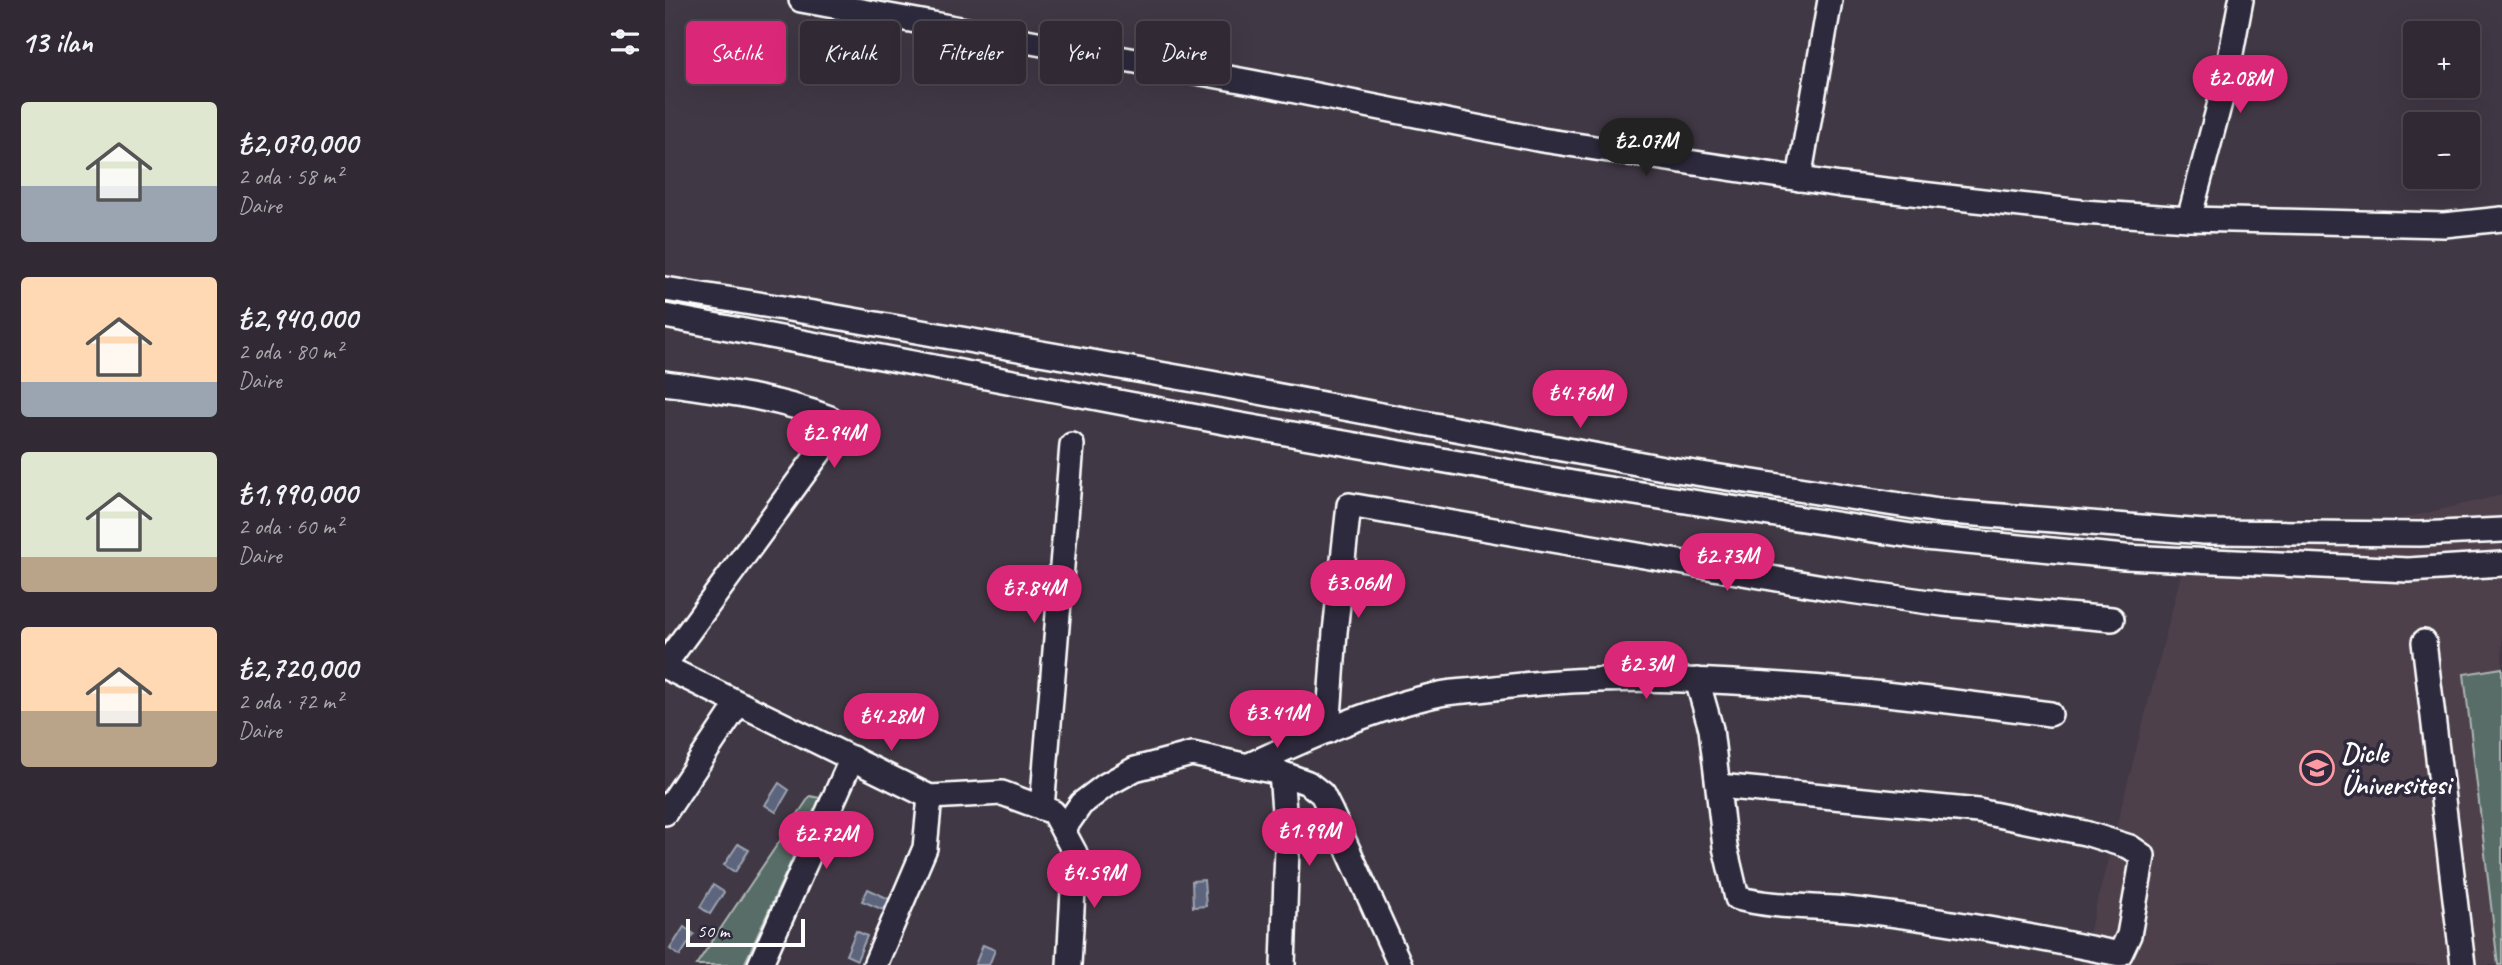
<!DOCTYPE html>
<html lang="tr">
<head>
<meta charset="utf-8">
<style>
	body { margin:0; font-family:Caveat,sans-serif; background:#39323c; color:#f1f3f6; height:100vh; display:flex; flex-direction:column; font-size:26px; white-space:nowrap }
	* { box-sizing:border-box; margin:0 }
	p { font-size:23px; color:#a8a7ac }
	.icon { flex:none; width:38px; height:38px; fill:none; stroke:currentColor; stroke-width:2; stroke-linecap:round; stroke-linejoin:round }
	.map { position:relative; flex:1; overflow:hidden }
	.panel { display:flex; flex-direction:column; background:#312a34; width:665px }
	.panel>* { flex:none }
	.guide { position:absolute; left:21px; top:21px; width:665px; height:63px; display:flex; gap:14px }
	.buttons { position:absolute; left:1738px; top:21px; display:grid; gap:14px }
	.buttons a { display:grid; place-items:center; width:77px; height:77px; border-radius:7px; background:#312a34; box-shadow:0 7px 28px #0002,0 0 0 2px #4c464f; font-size:35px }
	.scale { position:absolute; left:21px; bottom:18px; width:119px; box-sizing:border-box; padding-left:7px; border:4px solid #fff; border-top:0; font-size:19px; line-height:24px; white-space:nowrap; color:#fff; -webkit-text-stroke:5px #2f2a3d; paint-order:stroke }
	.price { position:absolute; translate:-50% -60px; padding:0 16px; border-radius:24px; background:#db2777; color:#fff; font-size:23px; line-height:46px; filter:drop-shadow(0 2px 4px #0008) }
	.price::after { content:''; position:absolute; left:50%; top:42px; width:21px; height:16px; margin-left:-10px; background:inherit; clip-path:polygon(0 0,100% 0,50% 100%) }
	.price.current { background:#222; color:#fff }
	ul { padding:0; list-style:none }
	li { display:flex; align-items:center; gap:21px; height:175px; padding:0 21px }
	li span { display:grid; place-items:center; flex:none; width:196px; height:140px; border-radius:7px; color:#555 }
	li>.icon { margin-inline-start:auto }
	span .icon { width:84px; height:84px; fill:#fffc; stroke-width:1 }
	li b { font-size:30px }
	h2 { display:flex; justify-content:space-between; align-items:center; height:84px; padding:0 21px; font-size:30px }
	.pill { padding:0 24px; border-radius:7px; background:#312a34; box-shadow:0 7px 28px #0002,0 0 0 2px #4c464f; font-size:24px; line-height:63px }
	.pill.current { background:#db2777; color:#fff }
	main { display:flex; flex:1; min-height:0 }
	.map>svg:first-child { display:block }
</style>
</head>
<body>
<main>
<section class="panel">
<h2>13 ilan<svg class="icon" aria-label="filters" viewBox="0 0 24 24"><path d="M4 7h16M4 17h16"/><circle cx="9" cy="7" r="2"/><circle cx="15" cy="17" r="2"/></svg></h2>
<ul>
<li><span style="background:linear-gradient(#dfe7d0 60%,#9aa5b1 0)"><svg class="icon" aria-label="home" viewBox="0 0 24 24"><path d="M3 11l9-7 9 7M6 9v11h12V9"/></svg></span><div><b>₺2,070,000</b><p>2 oda · 58 m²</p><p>Daire</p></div></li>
<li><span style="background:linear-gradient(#ffd9b3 75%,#9aa5b1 0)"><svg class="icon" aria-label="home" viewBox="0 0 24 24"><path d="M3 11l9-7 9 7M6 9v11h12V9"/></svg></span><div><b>₺2,940,000</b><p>2 oda · 80 m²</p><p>Daire</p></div></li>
<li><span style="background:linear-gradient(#dfe7d0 75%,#b9a48a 0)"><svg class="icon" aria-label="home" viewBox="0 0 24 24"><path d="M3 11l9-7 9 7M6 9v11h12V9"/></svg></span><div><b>₺1,990,000</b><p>2 oda · 60 m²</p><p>Daire</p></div></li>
<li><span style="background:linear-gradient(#ffd9b3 60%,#b9a48a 0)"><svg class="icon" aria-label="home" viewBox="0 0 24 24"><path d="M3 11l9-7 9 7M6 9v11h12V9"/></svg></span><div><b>₺2,720,000</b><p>2 oda · 72 m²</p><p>Daire</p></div></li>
</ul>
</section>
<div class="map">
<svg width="1837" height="965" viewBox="0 0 1837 965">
	<rect width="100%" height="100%" fill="#413845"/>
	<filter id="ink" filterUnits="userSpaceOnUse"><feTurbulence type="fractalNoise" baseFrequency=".0143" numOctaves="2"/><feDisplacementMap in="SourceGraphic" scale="14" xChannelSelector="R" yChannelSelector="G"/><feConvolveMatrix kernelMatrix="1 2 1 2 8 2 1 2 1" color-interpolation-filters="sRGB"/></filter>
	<g filter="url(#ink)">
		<polygon fill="#4e414b" points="1837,495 1837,965 1416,965 1517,571"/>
		<g fill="#586d67" stroke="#acb6b3" stroke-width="2">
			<polygon points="1837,668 1837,965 1833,965 1799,674"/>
			<polygon points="145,796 155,798 79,965 31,965"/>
		</g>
		<g fill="#5b657d" stroke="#9da3b1" stroke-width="2">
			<polygon points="114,783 124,790 111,812 100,805"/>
			<polygon points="73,844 84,850 70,872 59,865"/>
			<polygon points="539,880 541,906 528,907 527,881"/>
			<polygon points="48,885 59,892 45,914 35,907"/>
			<polygon points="203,889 226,900 221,911 197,901"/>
			<polygon points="19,927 29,934 15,956 5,949"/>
			<polygon points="191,931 202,936 192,960 181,955"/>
			<polygon points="318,945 330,950 324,965 310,965"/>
		</g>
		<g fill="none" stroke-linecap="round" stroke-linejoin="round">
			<g stroke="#fff" stroke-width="28">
				<g id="minor">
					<polyline points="136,0 586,82 877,140 1176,185 1417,212 1524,219 1779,225 1837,219"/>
					<polyline points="1134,179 1165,0"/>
					<polyline points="1524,219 1561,80 1576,0"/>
					<polyline points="0,289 149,313 546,383 998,468 1274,511 1539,532 1755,534 1837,530"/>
					<polyline points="0,316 564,423 931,487 1260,538 1460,557 1743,570 1837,564"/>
					<path d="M0,383C55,391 113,398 165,418L162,442L0,664"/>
					<polyline points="1759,642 1798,965"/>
					<polyline points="0,667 265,797 337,793 388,812 410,853 404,965"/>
					<path d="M1032,680L1046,729L1060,847L1072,898C1114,909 1158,905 1200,911C1286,921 1370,937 1455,954L1464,935L1478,856L1465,847L1420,833L1313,811L1054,786"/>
					<polyline points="663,731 670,632 684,505 1164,588 1278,604 1447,619"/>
					<path d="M582,766C643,738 709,708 775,694C790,691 807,691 822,689C887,680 952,678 1017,680C1141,683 1263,698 1385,714"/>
					<polyline points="616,773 622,848 618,965"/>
					<polyline points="377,808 407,445"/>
					<polyline points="0,813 73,704"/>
					<polyline points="398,830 416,804 441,785 470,769 527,754 616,773 643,783 657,794 666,812 735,965"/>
					<polyline points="95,965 187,758"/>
					<polyline points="210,965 260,848 265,797"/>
				</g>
			</g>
			<use href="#minor" stroke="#2f2a3d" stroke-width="23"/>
		</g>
	</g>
	<defs>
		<g id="university-ring" transform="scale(1.75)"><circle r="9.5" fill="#2f2a3d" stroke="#ff9aa2" stroke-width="1.5"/><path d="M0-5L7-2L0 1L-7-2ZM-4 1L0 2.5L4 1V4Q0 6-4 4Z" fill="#ff9aa2"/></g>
	</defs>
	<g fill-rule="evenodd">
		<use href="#university-ring" x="1652" y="768"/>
	</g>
	<g text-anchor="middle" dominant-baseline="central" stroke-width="7" stroke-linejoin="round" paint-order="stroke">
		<g font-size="28" font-weight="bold" fill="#fff" stroke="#2f2a3d" text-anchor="start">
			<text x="1676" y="752">Dicle<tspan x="1676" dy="32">Üniversitesi</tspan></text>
		</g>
	</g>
</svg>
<div class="buttons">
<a>+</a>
<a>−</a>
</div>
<div class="scale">50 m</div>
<b class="price" style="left:1575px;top:115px">₺2.08M</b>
<b class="price current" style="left:981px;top:178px">₺2.07M</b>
<b class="price" style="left:915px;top:430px">₺4.76M</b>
<b class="price" style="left:169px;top:470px">₺2.94M</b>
<b class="price" style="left:1062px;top:593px">₺2.73M</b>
<b class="price" style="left:693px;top:620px">₺3.06M</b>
<b class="price" style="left:369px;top:625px">₺7.84M</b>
<b class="price" style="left:981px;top:701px">₺2.3M</b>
<b class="price" style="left:612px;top:750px">₺3.41M</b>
<b class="price" style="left:226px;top:753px">₺4.28M</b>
<b class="price" style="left:644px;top:868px">₺1.99M</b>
<b class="price" style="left:161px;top:871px">₺2.72M</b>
<b class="price" style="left:429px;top:910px">₺4.59M</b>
<div class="guide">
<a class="pill current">Satılık</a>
<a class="pill">Kiralık</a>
<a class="pill">Filtreler</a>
<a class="pill">Yeni</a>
<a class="pill">Daire</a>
</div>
</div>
</main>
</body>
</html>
